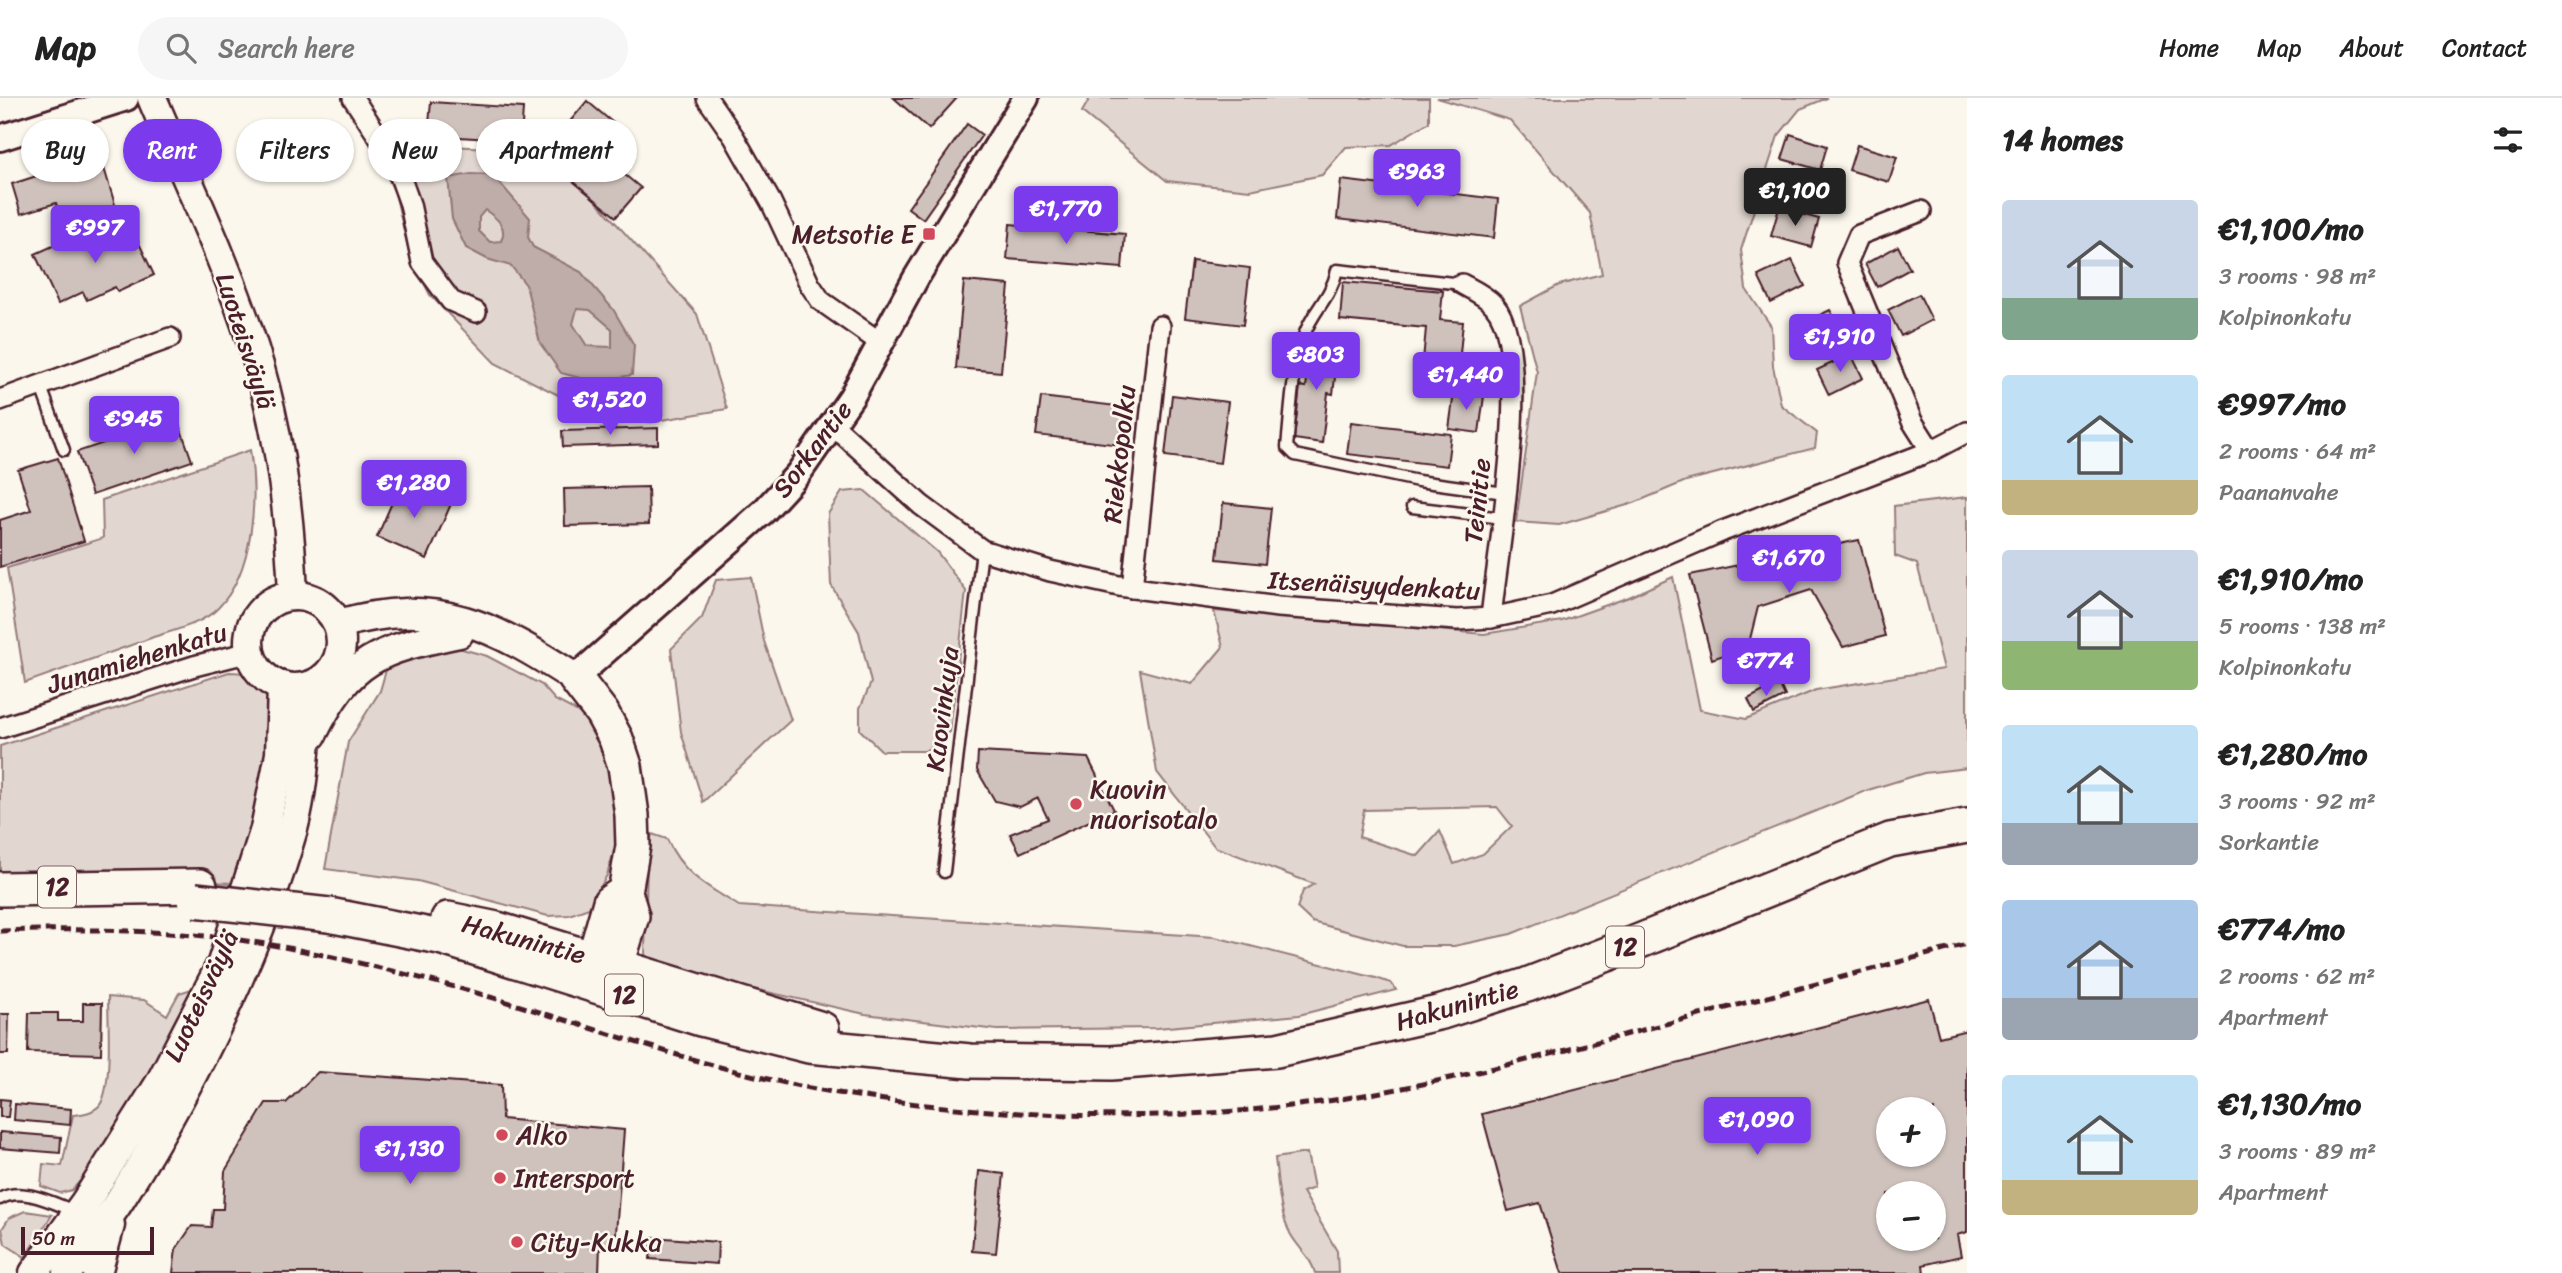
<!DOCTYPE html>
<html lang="en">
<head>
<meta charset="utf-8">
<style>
	body { margin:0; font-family:Sriracha,sans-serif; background:#f6f6f6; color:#222; height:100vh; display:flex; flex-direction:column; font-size:26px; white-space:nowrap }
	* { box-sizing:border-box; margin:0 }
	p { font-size:23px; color:#767676 }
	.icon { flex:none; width:38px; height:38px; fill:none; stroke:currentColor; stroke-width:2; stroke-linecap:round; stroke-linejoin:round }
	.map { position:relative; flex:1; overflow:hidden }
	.panel { display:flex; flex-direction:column; background:#fff; width:595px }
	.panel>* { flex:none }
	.top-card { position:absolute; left:21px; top:21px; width:665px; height:63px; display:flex; gap:14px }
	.controls { position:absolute; left:1876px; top:999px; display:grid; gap:14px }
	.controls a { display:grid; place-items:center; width:70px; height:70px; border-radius:50%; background:#fff; box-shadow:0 2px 5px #0004; font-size:35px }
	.scale { position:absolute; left:21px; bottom:18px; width:133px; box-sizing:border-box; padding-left:7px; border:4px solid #4a1f2b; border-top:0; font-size:19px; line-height:24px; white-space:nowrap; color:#4a1f2b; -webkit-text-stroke:5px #fbf7ec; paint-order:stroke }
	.price { position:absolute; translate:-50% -60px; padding:0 16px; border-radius:7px; background:#7c3aed; color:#fff; font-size:23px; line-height:46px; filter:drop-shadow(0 2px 4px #0008) }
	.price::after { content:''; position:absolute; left:50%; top:42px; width:21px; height:16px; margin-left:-10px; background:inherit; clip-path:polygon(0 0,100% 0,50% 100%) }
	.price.current { background:#222; color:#fff }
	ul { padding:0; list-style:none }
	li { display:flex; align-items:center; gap:21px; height:175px; padding:0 35px }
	li span { display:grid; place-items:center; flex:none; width:196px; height:140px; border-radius:7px; color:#555 }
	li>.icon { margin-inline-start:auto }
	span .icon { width:84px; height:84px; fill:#fffc; stroke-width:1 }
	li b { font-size:30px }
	h2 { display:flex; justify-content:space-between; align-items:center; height:84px; padding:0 35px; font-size:30px }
	.pill { padding:0 24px; border-radius:32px; background:#fff; box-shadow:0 2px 5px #0004; font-size:24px; line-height:63px }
	.pill.current { background:#7c3aed; color:#fff }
	header { display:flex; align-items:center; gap:42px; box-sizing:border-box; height:98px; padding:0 35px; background:#fff; border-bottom:2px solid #e0e0e0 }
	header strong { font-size:33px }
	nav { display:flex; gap:38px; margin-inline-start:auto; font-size:24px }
	.search { width:490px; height:63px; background:#f6f6f6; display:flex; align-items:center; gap:18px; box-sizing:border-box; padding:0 24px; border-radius:38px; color:#767676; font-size:26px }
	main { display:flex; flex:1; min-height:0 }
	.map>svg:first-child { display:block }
</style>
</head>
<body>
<header>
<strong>Map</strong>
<div class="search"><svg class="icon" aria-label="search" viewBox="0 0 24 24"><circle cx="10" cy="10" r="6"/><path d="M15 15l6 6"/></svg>Search here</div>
<nav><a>Home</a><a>Map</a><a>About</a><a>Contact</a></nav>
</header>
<main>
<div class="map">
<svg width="1967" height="1175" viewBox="0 0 1967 1175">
	<rect width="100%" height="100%" fill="#fbf7ec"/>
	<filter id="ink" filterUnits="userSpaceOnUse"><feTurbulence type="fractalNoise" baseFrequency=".0143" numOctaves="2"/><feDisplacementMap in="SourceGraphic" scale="14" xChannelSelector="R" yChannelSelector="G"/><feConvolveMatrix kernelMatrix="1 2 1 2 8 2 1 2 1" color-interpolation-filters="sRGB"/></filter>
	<g filter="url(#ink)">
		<g fill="#e2d7d0" stroke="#967b7e" stroke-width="2" fill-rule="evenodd">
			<polygon points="1090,0 1429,0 1429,24 1391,47 1346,49 1322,77 1250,92 1167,83 1082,14"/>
			<polygon points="1437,0 1827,0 1800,11 1778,38 1741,152 1746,191 1771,228 1773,268 1781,307 1817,335 1815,350 1686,383 1634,405 1559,427 1516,424 1537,274 1520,208 1559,187 1602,176 1590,115 1510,22"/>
			<polygon points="426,47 513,51 535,57 581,86 697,216 727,311 650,324 582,309 495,265 430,197 410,158 395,95 373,48"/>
			<path d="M250,352C258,399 254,474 218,510C203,526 171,533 151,540C109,555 67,570 25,585L7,470L103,440L102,402Z"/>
			<polygon points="864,392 937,454 966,493 950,634 925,653 882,653 860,632 860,610 871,585 859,534 831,487 828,416 842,394"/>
			<path d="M1967,399V670L1924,675L1868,692L1511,836L1454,848H1403L1312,824L1297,810L1303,793L1314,786L1215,749L1157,674L1140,572L1192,586L1223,549L1214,513L1484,536L1562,523L1629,499L1673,479L1700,612L1746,621L1816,592L1944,571L1917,466L1895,458L1894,408ZM1497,709L1512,728L1483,756L1454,766L1440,733L1418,758L1359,739L1364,712Z"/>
			<polygon points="751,479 764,543 791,622 703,704 681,634 671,551 702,520 716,482"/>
			<polygon points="455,549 487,558 542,587 555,602 582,616 602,645 613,695 617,743 607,777 589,810 569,817 548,818 418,783 325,771 348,644 380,593 388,565"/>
			<path d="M229,574C244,574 258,577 267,591C283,618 244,751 234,785L0,777V648Z"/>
			<path d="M652,736L667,741C682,776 708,789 739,808L1215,839L1376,880L1391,885L1396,892L1299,917L1157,930L997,932L865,916L723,884L645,859L647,759Z"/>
			<path d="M198,889L151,981L91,1071L72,1092L60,1095L41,1088L43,1066L62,1068L73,1017C82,1016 92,1015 99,1008C113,992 108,922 108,899L144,902L167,917L179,895Z"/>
			<path d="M1307,1055L1314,1090L1303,1094L1337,1153L1338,1175H1315C1310,1158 1300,1152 1291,1137C1279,1116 1278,1083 1275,1060Z"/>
			<polygon points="25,1113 52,1117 25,1159 5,1146 2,1131 9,1120"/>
		</g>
		<path fill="#bfadaa" stroke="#907477" stroke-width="2" fill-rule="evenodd" d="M471,76L493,77L530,120L528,139L533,149L581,174L613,211L634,247L632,277L595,284L561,275L540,245L526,187L511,168L487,161L466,150L452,121L448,80ZM485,112C497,120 508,129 501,143L490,144L479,133V119ZM577,211L590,212L612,231V249L587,248L573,226Z"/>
		<g fill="#cfc2bc" stroke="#4a1f2b" stroke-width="2" fill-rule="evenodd">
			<polygon points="894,0 957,0 929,31"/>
			<polygon points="587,3 618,29 597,54 641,90 616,119 542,57"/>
			<polygon points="431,4 523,10 521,43 428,37"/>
			<polygon points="967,26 982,37 923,121 908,110"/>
			<polygon points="93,33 116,110 97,116 99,125 66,135 56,105 21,116 12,86 58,71 50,45"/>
			<polygon points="1790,36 1827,48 1820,72 1782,61"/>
			<polygon points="1857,47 1897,59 1889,84 1849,72"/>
			<polygon points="1341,82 1498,101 1494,140 1337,121"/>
			<polygon points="1779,110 1819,121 1811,149 1771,138"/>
			<polygon points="130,126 154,177 118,194 115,189 87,202 83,194 58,206 35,156 66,142 69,149 98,135 100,140"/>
			<polygon points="1010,126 1125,136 1122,170 1007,161"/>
			<polygon points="1898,148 1910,171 1877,189 1865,166"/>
			<polygon points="1792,162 1805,188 1771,205 1758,178"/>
			<polygon points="1192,163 1250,170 1243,227 1185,220"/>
			<polygon points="964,183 1009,187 1001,274 956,270"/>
			<polygon points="1343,184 1443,193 1440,222 1463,224 1458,277 1422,273 1426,230 1340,222"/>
			<polygon points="1919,196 1932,222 1901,238 1888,212"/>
			<polygon points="1830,212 1842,234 1810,249 1799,227"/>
			<polygon points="1312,243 1339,246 1333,296 1328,295 1322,345 1294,341 1300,288 1306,289"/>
			<polygon points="1851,256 1863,280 1829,297 1817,272"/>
			<polygon points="1454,294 1484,298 1479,335 1449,331"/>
			<polygon points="1172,297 1228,304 1220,365 1165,358"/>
			<polygon points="1041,299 1134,310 1129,348 1036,337"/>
			<polygon points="177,320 192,363 92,397 77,354"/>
			<polygon points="1351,324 1451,336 1447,368 1347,356"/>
			<polygon points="658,330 658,346 563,349 562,333"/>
			<polygon points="58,360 84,443 0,469 0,422 31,412 18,372"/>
			<polygon points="401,384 451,406 427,461 377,439"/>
			<polygon points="648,389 649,426 565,428 564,391"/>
			<polygon points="1223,405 1271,410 1265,466 1217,461"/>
			<polygon points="1859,442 1885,538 1843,549 1811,492 1758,509 1748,549 1712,561 1690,477"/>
			<polygon points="1779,585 1785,598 1754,614 1748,601"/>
			<polygon points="978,654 1088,660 1114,712 1020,755 1010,736 1048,721 1038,700 1020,709 995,703 977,672"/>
			<path d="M1929,901L1939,939L1967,932V1134L1957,1137L1961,1158L1923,1167L1924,1175H1562L1540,1105L1508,1113L1482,1016ZM1888,1012H1934V1057H1888ZM1888,1096H1934V1141H1888Z"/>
			<polygon points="83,905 102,905 101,956 28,954 29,915 58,915 58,923 83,923"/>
			<polygon points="0,916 9,916 8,956 0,956"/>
			<polygon points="318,974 501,987 502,1021 624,1032 615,1148 600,1147 599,1175 173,1175 176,1151 192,1128 211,1129 213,1111 223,1111 225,1073 266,1005 286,1005"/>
			<polygon points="0,1001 10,1002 8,1019 0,1019"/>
			<polygon points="15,1006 71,1011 70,1027 14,1022"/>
			<polygon points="0,1034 61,1039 60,1055 0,1050"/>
			<polygon points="979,1073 1004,1076 996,1155 972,1153"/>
			<polygon points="652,1139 718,1144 717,1166 650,1161"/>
		</g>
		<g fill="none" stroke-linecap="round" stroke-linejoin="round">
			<g stroke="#4a1f2b" stroke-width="15">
				<g id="service">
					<path d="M1462,186L1337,172C1331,200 1314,211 1305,235C1292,270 1291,312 1287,349L1295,357L1418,383L1505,395"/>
					<polyline points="40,286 64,352"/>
					<polyline points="1412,409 1502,420"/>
					<polyline points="944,774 982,452"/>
					<path d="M0,1101C21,1088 53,1105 74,1113"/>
				</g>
			</g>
			<g stroke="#4a1f2b" stroke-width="24">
				<g id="minor">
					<polyline points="353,0 380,41 400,78 410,106 422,164 451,203 476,214"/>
					<polyline points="707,0 734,39 771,104 810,187 821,203 881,245"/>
					<polyline points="1921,113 1859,137 1847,165 1912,323 1931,353"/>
					<path d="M1462,186C1473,192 1486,198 1494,207C1535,254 1497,456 1491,520"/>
					<polyline points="0,302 170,240"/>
					<polyline points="834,328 921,407 982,452 1050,473 1119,488 1278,509 1457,522 1491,520 1552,507 1723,433 1931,353 1967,334"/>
					<polyline points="1132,490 1160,228"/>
					<polyline points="0,630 194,568 250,554"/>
				</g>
			</g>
			<g stroke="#4a1f2b" stroke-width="30">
				<g id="tertiary">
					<polyline points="0,40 126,0"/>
					<polyline points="575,580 764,413 798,376 852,298 916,180 1026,0"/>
				</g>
			</g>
			<g stroke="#4a1f2b" stroke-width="33">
				<g id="secondary">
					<path d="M152,0C187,83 227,165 254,251C279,330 290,416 293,498"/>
					<circle cx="295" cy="544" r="46"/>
					<path d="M339,526C437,497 494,528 575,580"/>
					<path d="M312,637C350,559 379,552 459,535"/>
					<polyline points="34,1175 86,1103 160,985 222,865 265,731 280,656 282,588"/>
					<path d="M67,1175C84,1150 104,1127 120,1102C193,986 255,863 293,731C305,686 306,635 310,588"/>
					<polyline points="97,1175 110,1127"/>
				</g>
			</g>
			<g stroke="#4a1f2b" stroke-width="38">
				<g id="trunk">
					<polyline points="575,580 602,615 616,641 625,668 632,717 633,748 625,794 632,818 617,867 602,882"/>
					<polyline points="0,791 200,788"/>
					<polyline points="329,817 440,839 701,921 809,948 970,963 1111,965 1277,952 1442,914 1527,887 1610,855 1890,742 1967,728"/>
					<polyline points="448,821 497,831 822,931"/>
					<polyline points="595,883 594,860 610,804 625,794"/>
				</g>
			</g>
			<use href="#service" stroke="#fbf7ec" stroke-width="10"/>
			<use href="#minor" stroke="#fbf7ec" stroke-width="19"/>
			<use href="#tertiary" stroke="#fbf7ec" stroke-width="24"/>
			<use href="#secondary" stroke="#fbf7ec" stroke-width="28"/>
			<use href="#trunk" stroke="#fbf7ec" stroke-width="33"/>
			<path stroke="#4a1f2b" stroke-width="5" stroke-dasharray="10 5" stroke-linecap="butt" d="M0,833C89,830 184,832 272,847C335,858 397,874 459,890C585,925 708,974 838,995C987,1019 1140,1025 1290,1008C1407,994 1522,964 1635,934C1746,905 1856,875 1967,846"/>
			<g stroke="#4a1f2b" stroke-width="38" stroke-linecap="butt">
				<polyline id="trunk-bridge" points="195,802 329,817"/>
			</g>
			<use href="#trunk-bridge" stroke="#fbf7ec" stroke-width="33"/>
		</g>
	</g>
	<g fill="#d1495b" stroke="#fbf7ec" stroke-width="2.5">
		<rect x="922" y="129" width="14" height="14" rx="3.5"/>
		<circle cx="1076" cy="706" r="7"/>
		<circle cx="502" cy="1037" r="7"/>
		<circle cx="500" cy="1080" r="7"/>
		<circle cx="517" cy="1144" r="7"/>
	</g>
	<g text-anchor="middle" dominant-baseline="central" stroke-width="5" stroke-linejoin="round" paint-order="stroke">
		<g fill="#fbf7ec" stroke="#7f6065" stroke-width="2">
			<rect x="38" y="768.5" width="38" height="41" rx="5"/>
			<rect x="1606" y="828.5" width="38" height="41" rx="5"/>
			<rect x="605" y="876.5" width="38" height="41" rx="5"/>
		</g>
		<g font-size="24" font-weight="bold" fill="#4a1f2b">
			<text x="57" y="789">12</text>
			<text x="1625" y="849">12</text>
			<text x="624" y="897">12</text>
		</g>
		<g font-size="26" fill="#4a1f2b" stroke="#fbf7ec" text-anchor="start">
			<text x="915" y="136" text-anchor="end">Metsotie E</text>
			<text x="1090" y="691">Kuovin<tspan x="1090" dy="30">nuorisotalo</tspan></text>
			<text x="516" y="1037">Alko</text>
			<text x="514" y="1080">Intersport</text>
			<text x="531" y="1144">City-Kukka</text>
		</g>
		<g font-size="26" fill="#4a1f2b" stroke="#fbf7ec">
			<text transform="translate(246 243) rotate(72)">Luoteisväylä</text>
			<text transform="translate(812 351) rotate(-53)">Sorkantie</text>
			<text transform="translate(1119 356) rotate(-84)">Riekkopolku</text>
			<text transform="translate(1477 403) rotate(-84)">Teinitie</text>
			<text transform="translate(1374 487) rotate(3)">Itsenäisyydenkatu</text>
			<text transform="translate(137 560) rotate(-17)">Junamiehenkatu</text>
			<text transform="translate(942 611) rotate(-83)">Kuovinkuja</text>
			<text transform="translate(524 841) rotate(15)">Hakunintie</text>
			<text transform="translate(201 898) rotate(-65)">Luoteisväylä</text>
			<text transform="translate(1457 907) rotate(-16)">Hakunintie</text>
		</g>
	</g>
</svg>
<div class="controls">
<a>+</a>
<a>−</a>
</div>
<div class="scale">50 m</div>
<b class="price" style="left:1417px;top:111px">€963</b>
<b class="price current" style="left:1795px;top:130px">€1,100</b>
<b class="price" style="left:1066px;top:148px">€1,770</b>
<b class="price" style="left:95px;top:167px">€997</b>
<b class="price" style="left:1840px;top:276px">€1,910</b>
<b class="price" style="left:1316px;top:294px">€803</b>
<b class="price" style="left:1466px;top:314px">€1,440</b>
<b class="price" style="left:610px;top:339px">€1,520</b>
<b class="price" style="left:134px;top:358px">€945</b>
<b class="price" style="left:414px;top:422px">€1,280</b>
<b class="price" style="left:1789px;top:497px">€1,670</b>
<b class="price" style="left:1766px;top:600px">€774</b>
<b class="price" style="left:1757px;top:1059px">€1,090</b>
<b class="price" style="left:410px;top:1088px">€1,130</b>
<div class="top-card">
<a class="pill">Buy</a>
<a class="pill current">Rent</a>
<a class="pill">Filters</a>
<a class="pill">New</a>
<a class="pill">Apartment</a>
</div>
</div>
<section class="panel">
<h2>14 homes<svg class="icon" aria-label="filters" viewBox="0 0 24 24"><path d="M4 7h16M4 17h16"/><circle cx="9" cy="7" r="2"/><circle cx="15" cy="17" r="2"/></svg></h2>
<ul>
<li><span style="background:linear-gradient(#c9d6e8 70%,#7fa58c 0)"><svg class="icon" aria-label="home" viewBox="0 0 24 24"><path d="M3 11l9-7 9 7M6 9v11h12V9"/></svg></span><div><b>€1,100/mo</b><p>3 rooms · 98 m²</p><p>Kolpinonkatu</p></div></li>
<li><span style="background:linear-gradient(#bfe0f5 75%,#c2b280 0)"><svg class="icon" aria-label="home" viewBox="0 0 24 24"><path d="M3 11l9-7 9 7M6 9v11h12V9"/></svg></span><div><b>€997/mo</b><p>2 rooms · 64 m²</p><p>Paananvahe</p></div></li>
<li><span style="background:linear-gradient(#c9d6e8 65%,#8fb573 0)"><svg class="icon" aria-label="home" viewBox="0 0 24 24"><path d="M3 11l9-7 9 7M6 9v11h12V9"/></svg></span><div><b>€1,910/mo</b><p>5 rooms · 138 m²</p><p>Kolpinonkatu</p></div></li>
<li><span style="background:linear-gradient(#bfe0f5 70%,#9aa5b1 0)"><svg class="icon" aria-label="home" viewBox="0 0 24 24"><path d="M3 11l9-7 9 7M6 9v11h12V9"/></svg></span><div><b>€1,280/mo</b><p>3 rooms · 92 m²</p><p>Sorkantie</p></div></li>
<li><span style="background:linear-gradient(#a9c7e8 70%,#9aa5b1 0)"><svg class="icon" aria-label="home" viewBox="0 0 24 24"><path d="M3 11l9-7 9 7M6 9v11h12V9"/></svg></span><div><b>€774/mo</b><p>2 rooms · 62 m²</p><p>Apartment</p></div></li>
<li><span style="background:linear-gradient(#bfe0f5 75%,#c2b280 0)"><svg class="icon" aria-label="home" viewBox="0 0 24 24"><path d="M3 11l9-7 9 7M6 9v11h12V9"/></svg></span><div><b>€1,130/mo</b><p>3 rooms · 89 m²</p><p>Apartment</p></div></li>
</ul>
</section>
</main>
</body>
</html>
